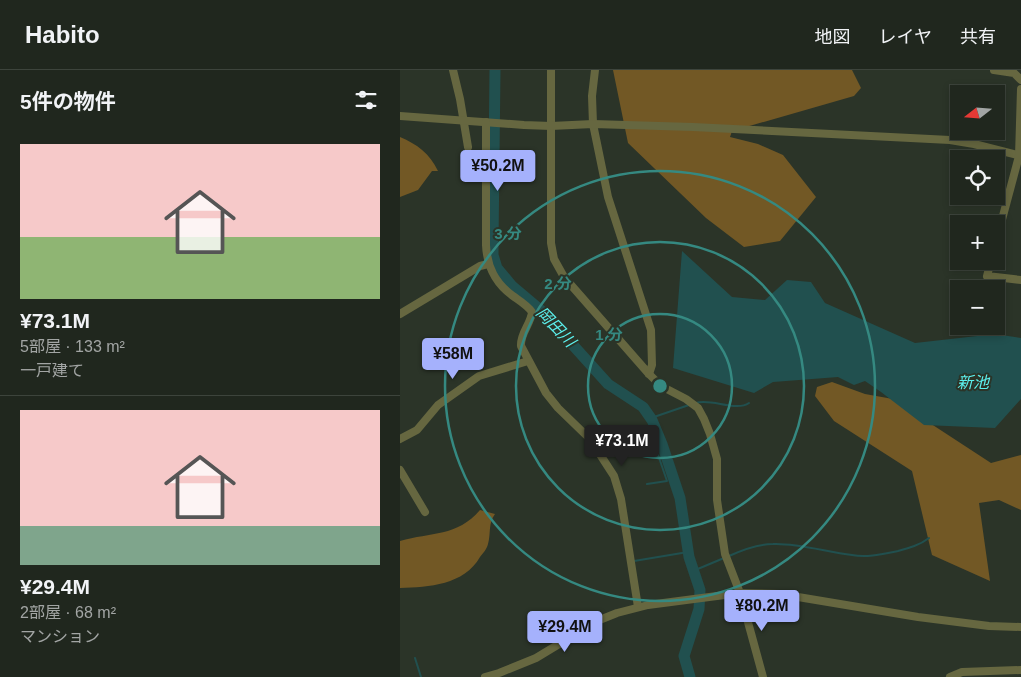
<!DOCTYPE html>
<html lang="ja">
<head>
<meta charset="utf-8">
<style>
	body { margin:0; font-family:Helvetica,"Noto Sans JP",sans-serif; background:#282f27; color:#f1f3f6; height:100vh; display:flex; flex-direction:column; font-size:19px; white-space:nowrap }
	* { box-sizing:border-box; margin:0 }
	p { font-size:16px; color:#a2a5a4 }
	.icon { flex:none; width:28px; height:28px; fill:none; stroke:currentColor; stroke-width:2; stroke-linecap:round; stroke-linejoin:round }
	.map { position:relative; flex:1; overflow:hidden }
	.details { display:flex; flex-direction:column; background:#20271e; width:400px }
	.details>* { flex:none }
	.needle { width:32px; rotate:253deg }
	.fabs { position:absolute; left:550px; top:15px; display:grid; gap:10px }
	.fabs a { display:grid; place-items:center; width:55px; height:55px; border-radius:0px; background:#20271e; box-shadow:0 2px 8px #0003,0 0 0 1px #3d443c; font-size:25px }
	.price { position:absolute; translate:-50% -42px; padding:0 11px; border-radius:5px; background:#a5b1fc; color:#111; font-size:16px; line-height:32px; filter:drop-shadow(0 1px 2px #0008) }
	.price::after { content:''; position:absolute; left:50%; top:30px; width:15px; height:11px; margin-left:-8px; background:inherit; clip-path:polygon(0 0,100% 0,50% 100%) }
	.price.on { background:#222; color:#fff }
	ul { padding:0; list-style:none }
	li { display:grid; align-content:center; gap:10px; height:265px; padding:0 20px }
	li+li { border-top:1px solid #3d443c }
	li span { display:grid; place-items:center; height:155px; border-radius:0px; color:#555 }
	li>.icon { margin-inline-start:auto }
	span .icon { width:90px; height:90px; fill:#fffc; stroke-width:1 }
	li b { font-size:21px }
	h2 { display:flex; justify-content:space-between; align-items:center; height:60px; padding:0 20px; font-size:21px }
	header { display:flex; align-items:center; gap:30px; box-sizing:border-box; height:70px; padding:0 25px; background:#20271e; border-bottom:1px solid #3d443c }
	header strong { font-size:24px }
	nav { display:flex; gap:28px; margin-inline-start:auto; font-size:18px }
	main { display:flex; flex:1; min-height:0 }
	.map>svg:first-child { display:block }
</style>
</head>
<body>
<header>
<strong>Habito</strong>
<nav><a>地図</a><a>レイヤ</a><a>共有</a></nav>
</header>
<main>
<section class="details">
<h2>5件の物件<svg class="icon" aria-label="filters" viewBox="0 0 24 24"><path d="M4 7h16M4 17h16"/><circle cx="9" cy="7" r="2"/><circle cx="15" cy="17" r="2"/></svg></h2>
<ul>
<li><span style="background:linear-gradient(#f6c9c9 60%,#8fb573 0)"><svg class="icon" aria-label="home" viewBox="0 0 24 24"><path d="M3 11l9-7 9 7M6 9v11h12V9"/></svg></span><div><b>¥73.1M</b><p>5部屋 · 133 m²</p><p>一戸建て</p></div></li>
<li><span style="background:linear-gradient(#f6c9c9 75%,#7fa58c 0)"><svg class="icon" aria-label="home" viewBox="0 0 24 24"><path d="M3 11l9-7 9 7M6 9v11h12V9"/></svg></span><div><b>¥29.4M</b><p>2部屋 · 68 m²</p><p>マンション</p></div></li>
</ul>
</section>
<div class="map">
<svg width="621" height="607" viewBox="0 0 621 607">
	<rect width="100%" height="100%" fill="#2b3428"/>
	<g fill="#725825">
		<polygon points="213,0 452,0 461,18 454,26 332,61 330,67 358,74 383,85 416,127 380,171 344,177 306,148 228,73"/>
		<path d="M0,67C17,74 30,84 38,101H32L18,120L0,127Z"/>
		<polygon points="432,312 465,324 493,329 591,393 621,385 621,440 599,430 579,433 590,511 532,485 512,401 434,351 415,326 417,317"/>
		<path d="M80,440L95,444C88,453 91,463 88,474C87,479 83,483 80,487C64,515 29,517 0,518V471C31,462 57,467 80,440Z"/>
	</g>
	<polygon fill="#21504f" points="282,181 332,227 365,230 387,210 411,212 425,233 515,273 595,264 621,268 621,329 595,358 524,355 481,322 465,311 454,315 438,307 373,312 354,323 273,298"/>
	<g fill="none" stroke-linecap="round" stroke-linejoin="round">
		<g stroke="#21504f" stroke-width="2">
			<path d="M296,333C311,328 336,342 349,333"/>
			<polyline points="251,348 289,335"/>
			<polyline points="247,414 267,411 256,379 263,377"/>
			<path d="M329,486C342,480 357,474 373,474C399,473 426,482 452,485C467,488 483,484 498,481C509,478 520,475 529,468"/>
			<polyline points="234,491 288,482"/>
			<polyline points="293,501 324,488"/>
			<polyline points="15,588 21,607"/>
		</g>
		<polyline stroke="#21504f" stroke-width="11" points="95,0 93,175 93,185 97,198 112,216 144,243 208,314 243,337 252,350 262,374 280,428 289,487 300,520 299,539 284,586 290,607"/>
		<g stroke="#666740" stroke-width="8">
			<polyline points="53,0 60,29 68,77"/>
			<polyline points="151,0 151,173 154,189 164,207 249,304 261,316 286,329 298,338 304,349 310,364 317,389 317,430 325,484 340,523 363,607"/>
			<polyline points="195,0 192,26 193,54 208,127 251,260 252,295 249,304"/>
			<polyline points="594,0 614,3 621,10"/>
			<polyline points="0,46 124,55 151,56 193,54 293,57 550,70 574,74 621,86"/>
			<path d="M86,52V175C87,197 95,213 113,226C120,231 127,235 132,242C131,254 120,263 121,276L146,323L158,338L190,369L214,406L221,429L238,537"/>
			<polyline points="596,172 619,86 621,19"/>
			<polyline points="591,191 587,206 621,210"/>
			<polyline points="0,244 80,196 88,194"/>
			<polyline points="0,369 17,360 38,335 79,306 128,291"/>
			<polyline points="0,400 25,442"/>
			<polyline points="85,607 99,603 136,588 197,551 217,543 248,535 340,523 380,524 518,547 589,556 621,557"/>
			<polyline points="550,607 562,602 621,600"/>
		</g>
	</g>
	<g fill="none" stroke="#358981" stroke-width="2.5">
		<circle cx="260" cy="316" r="72"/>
		<circle cx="260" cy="316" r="144"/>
		<circle cx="260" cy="316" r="215"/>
	</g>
	<g text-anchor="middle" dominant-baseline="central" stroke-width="4" stroke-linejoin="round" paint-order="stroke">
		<g font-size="16" font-style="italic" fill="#5cf1ee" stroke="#2b3428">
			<text transform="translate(156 257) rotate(46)">岡田川</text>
			<text x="573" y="312">新池</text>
		</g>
	</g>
	<circle cx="260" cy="316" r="8" fill="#358981" stroke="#2b3428" stroke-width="2.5"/>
	<g font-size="15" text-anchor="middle" font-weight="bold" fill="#358981" stroke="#2b3428" stroke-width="4" stroke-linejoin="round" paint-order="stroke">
		<text x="108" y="169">3 分</text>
		<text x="158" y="219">2 分</text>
		<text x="209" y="270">1 分</text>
	</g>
</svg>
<div class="fabs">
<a><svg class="needle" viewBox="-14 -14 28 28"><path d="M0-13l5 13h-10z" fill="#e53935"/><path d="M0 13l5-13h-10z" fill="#a2a5a4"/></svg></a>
<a><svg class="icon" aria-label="locate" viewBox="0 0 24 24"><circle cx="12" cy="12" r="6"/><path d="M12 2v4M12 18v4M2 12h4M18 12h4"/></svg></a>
<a>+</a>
<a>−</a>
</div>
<b class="price" style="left:98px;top:122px">¥50.2M</b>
<b class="price" style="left:53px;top:310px">¥58M</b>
<b class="price on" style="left:222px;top:397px">¥73.1M</b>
<b class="price" style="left:362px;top:562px">¥80.2M</b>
<b class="price" style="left:165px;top:583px">¥29.4M</b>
</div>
</main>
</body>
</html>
